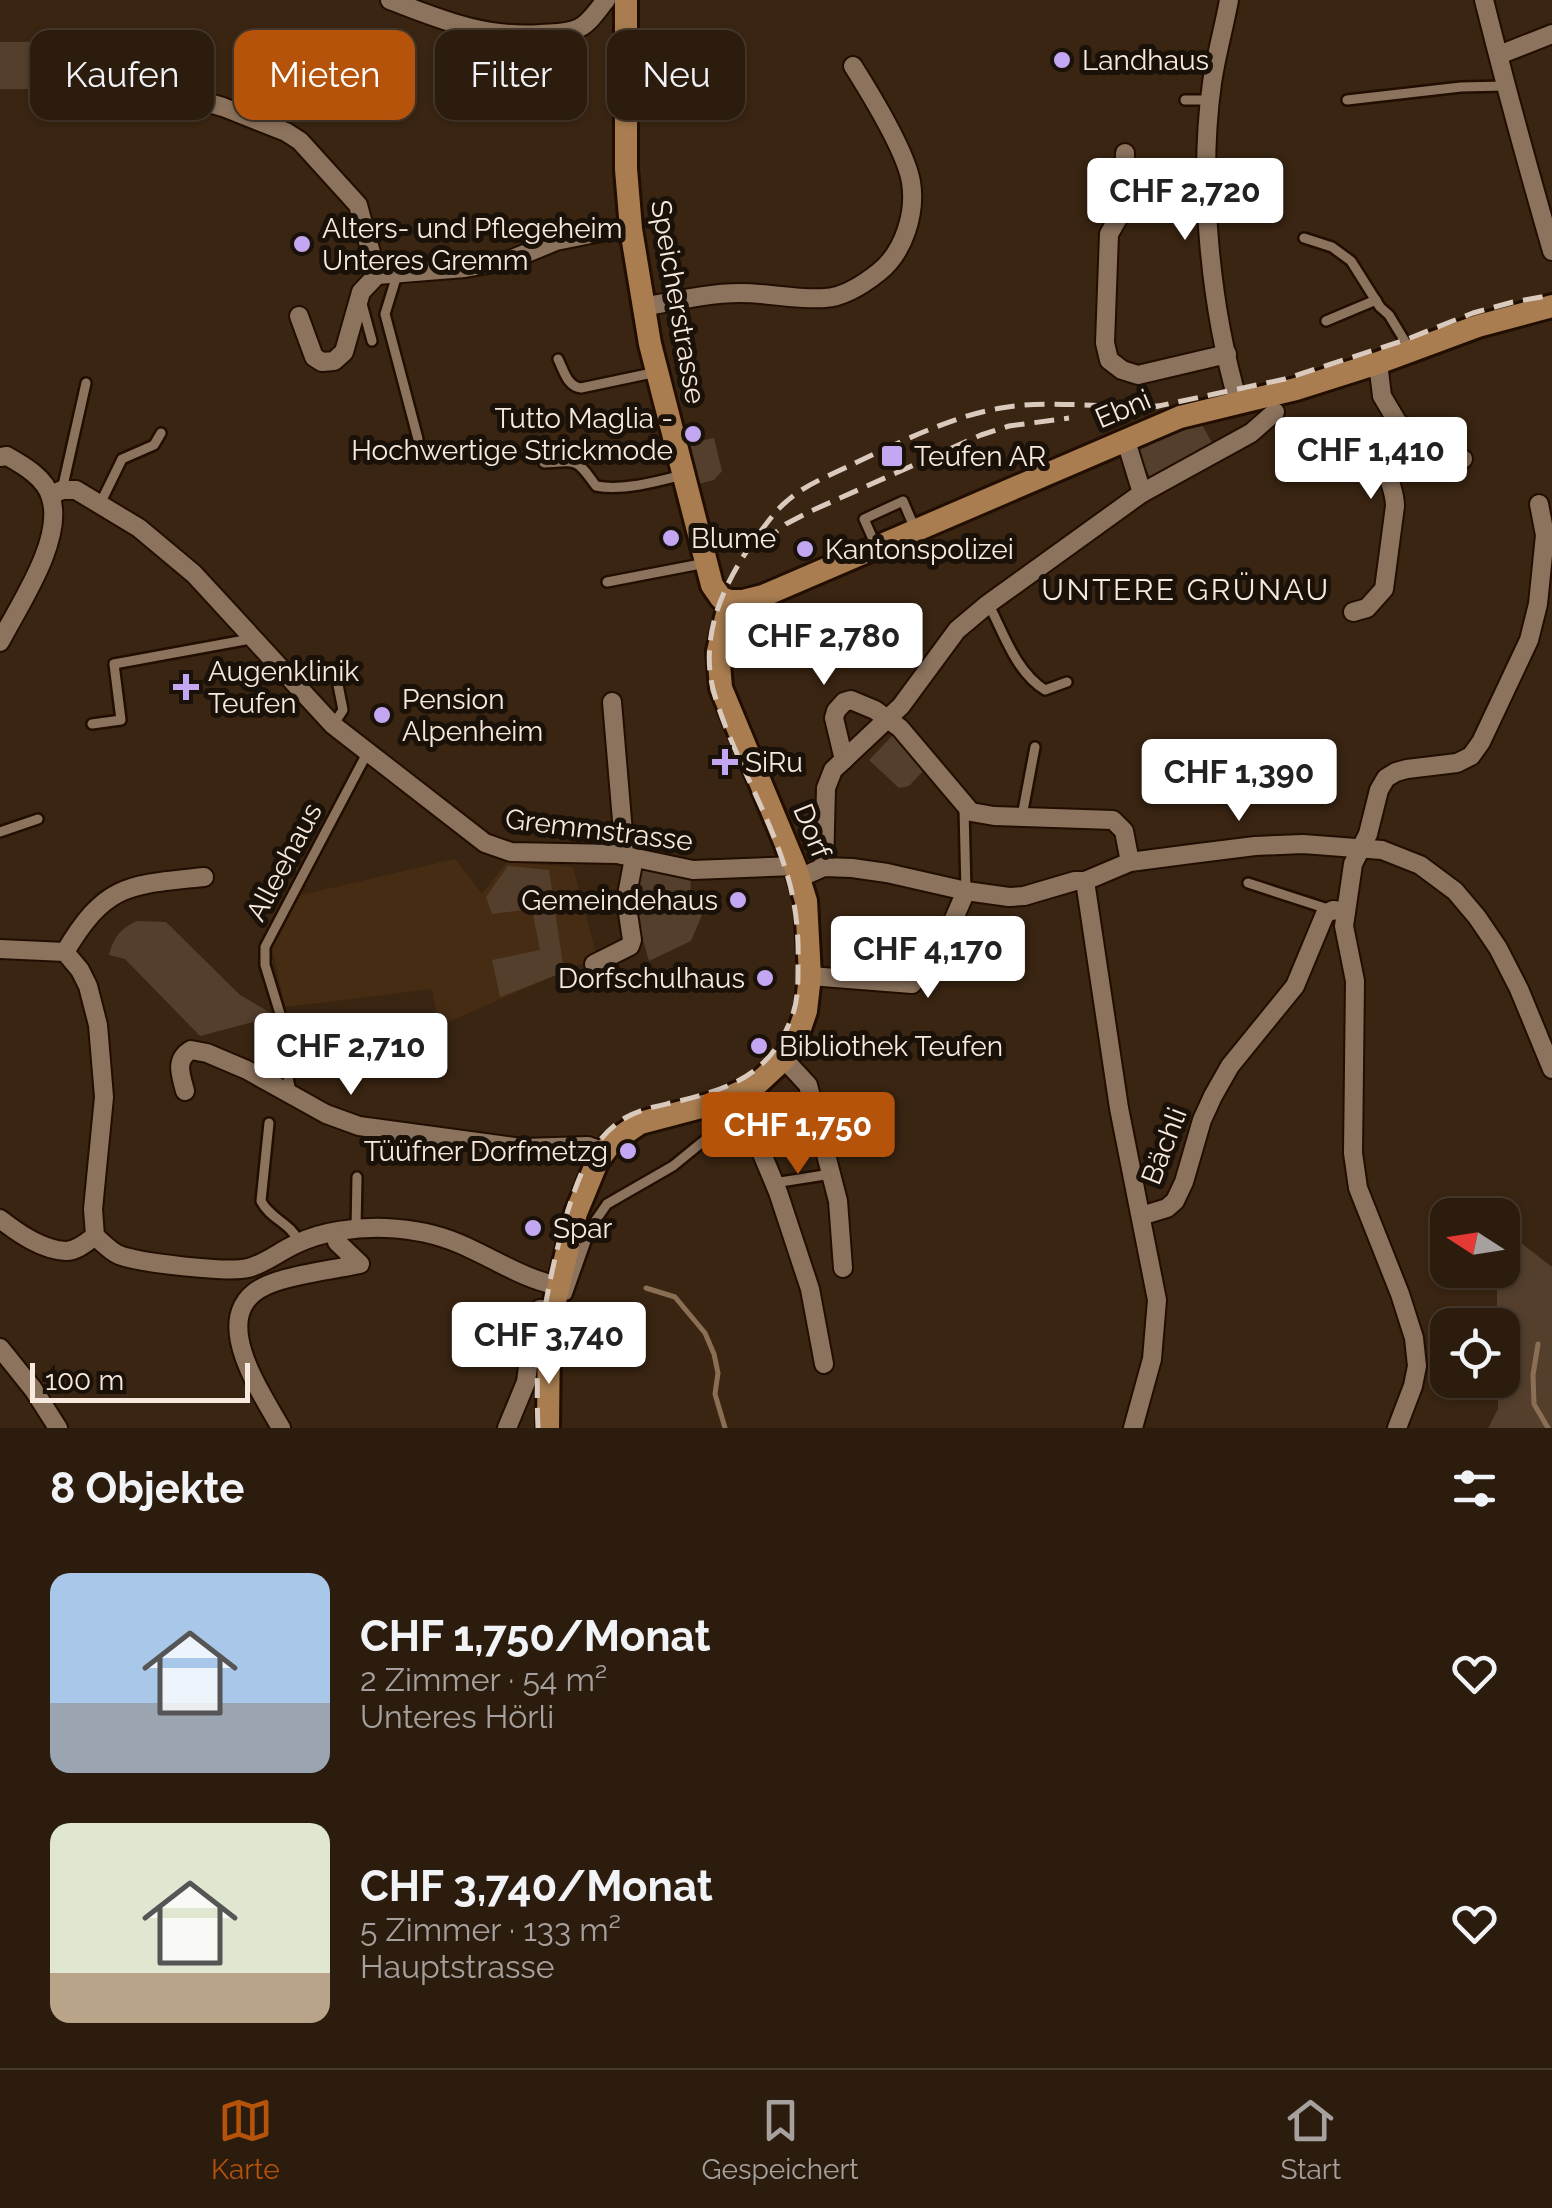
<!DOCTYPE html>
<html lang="de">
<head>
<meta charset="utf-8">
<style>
	body { margin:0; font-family:Raleway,sans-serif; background:#342517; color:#f1f3f6; height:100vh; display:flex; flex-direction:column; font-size:38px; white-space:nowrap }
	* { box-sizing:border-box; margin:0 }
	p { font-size:32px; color:#a6a19e }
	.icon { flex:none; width:55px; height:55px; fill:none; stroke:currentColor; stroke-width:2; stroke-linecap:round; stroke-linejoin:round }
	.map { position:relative; height:1428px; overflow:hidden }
	.panel { display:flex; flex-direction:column; background:#2c1c0e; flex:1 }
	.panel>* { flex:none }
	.top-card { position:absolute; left:30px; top:30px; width:1000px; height:90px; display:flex; gap:20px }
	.needle { width:65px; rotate:282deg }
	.fabs { position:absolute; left:1430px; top:1198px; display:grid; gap:20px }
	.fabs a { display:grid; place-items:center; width:90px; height:90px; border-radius:20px; background:#2c1c0e; box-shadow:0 2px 8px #0004,0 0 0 2px #483a2e; font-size:50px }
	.scale { position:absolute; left:30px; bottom:25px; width:220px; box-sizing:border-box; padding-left:10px; border:5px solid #f7e9dd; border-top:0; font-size:28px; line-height:35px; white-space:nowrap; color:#f7e9dd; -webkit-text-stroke:8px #1a1109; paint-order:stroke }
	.price { position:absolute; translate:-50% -85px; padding:0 22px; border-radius:10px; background:#fff; color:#222; font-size:32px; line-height:65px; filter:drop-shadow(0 2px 5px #0008) }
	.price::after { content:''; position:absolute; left:50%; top:60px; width:30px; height:22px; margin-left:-15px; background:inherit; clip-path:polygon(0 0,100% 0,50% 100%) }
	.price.current { background:#b45309; color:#fff }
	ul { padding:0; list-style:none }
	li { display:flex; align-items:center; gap:30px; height:250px; padding:0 50px }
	li span { display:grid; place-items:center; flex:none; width:280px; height:200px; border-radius:20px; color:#555 }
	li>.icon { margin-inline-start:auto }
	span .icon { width:120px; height:120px; fill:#fffc; stroke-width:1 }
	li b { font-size:42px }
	h2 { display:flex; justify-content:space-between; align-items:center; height:120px; padding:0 50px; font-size:42px }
	.chip { padding:0 35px; border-radius:20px; background:#2c1c0e; box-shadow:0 2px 8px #0004,0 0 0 2px #483a2e; font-size:35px; line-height:90px }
	.chip.current { background:#b45309; color:#fff }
	.tab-bar { display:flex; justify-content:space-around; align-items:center; height:140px; border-top:2px solid #483a2e; background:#2c1c0e; font-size:28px; color:#a6a19e }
	.tab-bar a { display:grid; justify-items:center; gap:5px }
	.tab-bar .current { color:#b45309 }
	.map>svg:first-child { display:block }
</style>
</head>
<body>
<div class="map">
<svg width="1552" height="1428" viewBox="0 0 1552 1428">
	<rect width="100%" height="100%" fill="#3a2512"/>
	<polygon fill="#462c13" points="455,859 482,894 507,862 573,867 597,957 439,1026 432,989 285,1007 271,944 297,896"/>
	<g fill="#543f2d">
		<polygon points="154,41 154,89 0,89 0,42"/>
		<polygon points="1199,419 1214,447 1153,478 1149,475 1138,452 1142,442"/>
		<polygon points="714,438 722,471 714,480 698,484 692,474 685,444"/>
		<polygon points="895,733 926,768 909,786 899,788 869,760"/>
		<polygon points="508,866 549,870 564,972 500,997 492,960 540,950 532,909 492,914 486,897"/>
		<polygon points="646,867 691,875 690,901 702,903 702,915 691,941 649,961 630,894 636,878"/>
		<path d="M137,921L166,922L240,995L276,1016L200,1036L125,959L109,955C114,937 120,929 137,921Z"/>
		<polygon points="881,927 939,938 910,980 872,977"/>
		<polygon points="1503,1229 1552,1267 1552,1428 1488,1428 1498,1409 1498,1380 1502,1380 1502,1325 1497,1325 1497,1270 1502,1270"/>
	</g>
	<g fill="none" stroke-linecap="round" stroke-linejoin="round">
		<g stroke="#8b6f54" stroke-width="5">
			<polyline points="646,1288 675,1297 705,1333 714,1354 718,1373 715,1394 725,1428"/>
			<polyline points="1538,1344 1533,1375 1534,1404 1548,1428"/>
		</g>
		<g stroke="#210e00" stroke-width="14">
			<g id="lane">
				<polyline points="1185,100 1211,100"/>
				<polyline points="1347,100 1461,87 1505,86"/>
				<polyline points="1304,238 1332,247 1351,261 1380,307 1389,315 1409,348"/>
				<polyline points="397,275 385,314 418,439"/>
				<polyline points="362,304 372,341"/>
				<polyline points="1326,321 1376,300"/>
				<path d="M558,359C564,371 567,386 581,388L657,372"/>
				<path d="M544,463C578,461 576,458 596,486C623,491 656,482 683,475"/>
				<polyline points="62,490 86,383"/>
				<polyline points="100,504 122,459 154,445 161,433"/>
				<polyline points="877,548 864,519 903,501 915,529"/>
				<polyline points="607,582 706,563"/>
				<path d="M989,605C1004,634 1016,672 1045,690L1067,682"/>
				<polyline points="92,724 121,720 114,664 245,640 250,636"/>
				<polyline points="333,725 343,710 337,680"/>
				<polyline points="964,809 966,891"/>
				<polyline points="1022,816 1035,747"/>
				<polyline points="0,832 38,819"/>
				<polyline points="1248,883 1331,910"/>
				<polyline points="293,1056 265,965 265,947 364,759 365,753"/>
				<path d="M292,1093C287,1079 284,1062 298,1053L354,1048L437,1031"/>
				<path d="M269,1123L261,1201C270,1219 291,1223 299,1242"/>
				<polyline points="822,1138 869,1133"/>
				<polyline points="774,1183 831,1174"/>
				<polyline points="356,1228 357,1177"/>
				<polyline points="567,1295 591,1227 607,1204 673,1166 749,1104"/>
			</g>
		</g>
		<g stroke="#210e00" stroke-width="22">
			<g id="street">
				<path d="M390,0C442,20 484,38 541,34C553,33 567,34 579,28C590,23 598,9 606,0"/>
				<path d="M1229,0C1224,28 1216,55 1212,83C1198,183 1210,305 1238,402"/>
				<path d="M1484,0C1505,84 1528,168 1552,251"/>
				<polyline points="1499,55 1552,34"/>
				<polyline points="181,95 223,107 286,132 300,141 358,205 377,275 465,268 510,260 556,241 606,231 631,229"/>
				<polyline points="1125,153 1124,208 1109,234 1105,343 1109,360 1122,370 1138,375 1227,354"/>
				<path d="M643,307C675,301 708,293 741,293C769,293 797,300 825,298C845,297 864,284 879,272C904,252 916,213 911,182C906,152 870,93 853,66"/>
				<polyline points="299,316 314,357 322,362 334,361 344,352 361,292 377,275"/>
				<polyline points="1378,363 1382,396 1398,423 1463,459"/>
				<path d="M0,457L7,456C23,465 46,478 51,498C64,540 19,605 0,642"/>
				<polyline points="1142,493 1251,433 1275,412"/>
				<polyline points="51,495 62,490 76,490 139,528 194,574 333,725 485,843 511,852 617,854 693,870 795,866"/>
				<path d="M1353,612L1367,608L1384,589L1395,506C1395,493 1390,485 1388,473C1386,455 1390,438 1398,423"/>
				<polyline points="612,702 624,844 622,855"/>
				<polyline points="844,760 834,718 836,711 844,702 851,700 875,710 900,728 971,812 994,816 1113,820 1124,831 1130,862"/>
				<polyline points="824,867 826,788 833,770 901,706 957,630 988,604 1142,493 1126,441"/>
				<polyline points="799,878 824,867 852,868 887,873 966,891 1009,897 1024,896 1075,881 1085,881 1130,862 1191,854 1255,846 1303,844 1382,850 1420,865 1455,891 1477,917 1498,948 1519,989 1552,1069"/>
				<polyline points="1085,881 1119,1108 1157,1300 1152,1359 1133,1428"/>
				<path d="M0,949L65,952L80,970L88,986L98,1025L104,1097L93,1209L95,1236C103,1243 110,1251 119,1255C140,1263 227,1273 248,1268C265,1264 280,1251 296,1244C322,1231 357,1227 386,1228C411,1229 437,1234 460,1244C493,1258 523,1279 559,1286"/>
				<path d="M65,952C106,883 128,885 204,877"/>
				<polyline points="594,964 630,946 632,940 626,900 634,858"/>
				<polyline points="810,976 912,984 953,921 966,891"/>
				<polyline points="784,1059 808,1085 838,1201 843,1268"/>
				<path d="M185,1091C181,1075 174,1060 191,1050L207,1053L247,1070L326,1114L359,1126L522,1148L588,1146L604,1152"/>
				<polyline points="744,1092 749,1103 760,1149 778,1192 810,1289 824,1364"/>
				<polyline points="1141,1216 1167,1208 1175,1201 1184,1182 1202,1120 1213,1096 1230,1066 1295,986 1325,914 1333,910 1346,912"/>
				<path d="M0,1219C18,1233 42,1250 66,1251C77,1251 87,1242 95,1236"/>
				<polyline points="0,1348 33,1389 58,1428"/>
				<path d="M281,1428C258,1387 201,1306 275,1282C302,1273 332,1270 360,1264L337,1242L335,1232"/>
				<polyline points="507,1428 526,1382 534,1318 540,1309 553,1310"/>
				<polyline points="1397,1428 1413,1386 1417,1366 1414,1338 1400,1294 1358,1188 1353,1153 1355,981 1344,926 1353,864 1368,834 1379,790 1386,778 1396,772 1407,769 1457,763 1471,756 1481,742 1529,640 1538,604 1545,535 1539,504"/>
			</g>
		</g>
		<g stroke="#210e00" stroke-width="28">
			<g id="secondary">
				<polyline points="626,0 626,169 631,229 650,344 712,585 721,598 730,601"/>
				<polyline points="730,601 743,601 763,596 1180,417 1296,389 1378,363 1478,326 1552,306"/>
				<polyline points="548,1428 549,1333 553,1310 576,1213 597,1162 611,1143 640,1123 716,1103 756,1085 784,1059 795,1043 806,1011 810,976 806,901 795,866 721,688 718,651 730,601"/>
			</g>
		</g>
		<use href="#lane" stroke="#8c735d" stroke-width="9"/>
		<use href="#street" stroke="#8c735d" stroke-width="18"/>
		<use href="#secondary" stroke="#a97d50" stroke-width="22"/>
		<g stroke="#d9cabd" stroke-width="5" stroke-dasharray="20 10" stroke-linecap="butt">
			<polyline points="1149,408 1285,379 1405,340 1473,313 1513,302 1552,295"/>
			<polyline points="762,543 786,524 811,511 981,435 1009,426 1069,418"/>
			<path d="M538,1428C537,1405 537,1383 538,1360C543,1303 564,1199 593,1150C601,1137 612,1126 625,1118C640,1109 658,1106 675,1102C729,1089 770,1075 791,1019C798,1003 798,985 798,967C799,934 796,902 786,871C768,811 733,756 715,696C697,638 724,581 758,535C767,523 776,510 787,501C806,484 831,475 853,464C898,443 952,416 1001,408C1052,399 1107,409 1159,406"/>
		</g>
	</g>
	<g fill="#c3a7f2" stroke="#1a1109" stroke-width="4">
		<circle cx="1062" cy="60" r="10"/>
		<circle cx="302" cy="244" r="10"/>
		<circle cx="693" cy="434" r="10"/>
		<rect x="880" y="444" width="24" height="24" rx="5"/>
		<circle cx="671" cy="538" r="10"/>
		<circle cx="805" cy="549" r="10"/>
		<path d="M181 672h10v10h10v10h-10v10h-10v-10h-10v-10h10z"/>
		<circle cx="382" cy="715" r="10"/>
		<path d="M720 747h10v10h10v10h-10v10h-10v-10h-10v-10h10z"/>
		<circle cx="738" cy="900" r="10"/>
		<circle cx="765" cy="978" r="10"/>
		<circle cx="759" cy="1046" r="10"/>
		<circle cx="628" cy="1151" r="10"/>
		<circle cx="533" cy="1228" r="10"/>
	</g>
	<g text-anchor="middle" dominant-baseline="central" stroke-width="10" stroke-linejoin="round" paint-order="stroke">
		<g font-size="28" fill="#f7e9dd" stroke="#1a1109" text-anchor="start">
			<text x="1082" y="60">Landhaus</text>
			<text x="322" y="228">Alters- und Pflegeheim<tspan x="322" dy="32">Unteres Gremm</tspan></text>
			<text x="673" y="418" text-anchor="end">Tutto Maglia -<tspan x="673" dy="32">Hochwertige Strickmode</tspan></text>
			<text x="914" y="456">Teufen AR</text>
			<text x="691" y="538">Blume</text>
			<text x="825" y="549">Kantonspolizei</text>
			<text x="208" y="671">Augenklinik<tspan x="208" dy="32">Teufen</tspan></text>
			<text x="402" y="699">Pension<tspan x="402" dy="32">Alpenheim</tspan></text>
			<text x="745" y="762">SiRu</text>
			<text x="718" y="900" text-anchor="end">Gemeindehaus</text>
			<text x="745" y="978" text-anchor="end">Dorfschulhaus</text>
			<text x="779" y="1046">Bibliothek Teufen</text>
			<text x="608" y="1151" text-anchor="end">Tüüfner Dorfmetzg</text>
			<text x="553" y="1228">Spar</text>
		</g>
		<g font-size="28" fill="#f7e9dd" stroke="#1a1109">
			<text transform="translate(678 302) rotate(80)">Speicherstrasse</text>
			<text transform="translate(1123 409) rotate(-23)">Ebni</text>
			<text transform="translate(599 830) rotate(7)">Gremmstrasse</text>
			<text transform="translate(812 831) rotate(68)">Dorf</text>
			<text transform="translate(284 862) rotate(-62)">Alleehaus</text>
			<text transform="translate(1164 1146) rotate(-69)">Bächli</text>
		</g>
		<g font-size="30" letter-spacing="2.5" fill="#f7e9dd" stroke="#1a1109">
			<text x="1186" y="589">UNTERE GRÜNAU</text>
		</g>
	</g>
</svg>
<div class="fabs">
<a><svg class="needle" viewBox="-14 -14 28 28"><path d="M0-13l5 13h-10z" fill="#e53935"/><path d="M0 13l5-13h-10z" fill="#a6a19e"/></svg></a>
<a><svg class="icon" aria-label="locate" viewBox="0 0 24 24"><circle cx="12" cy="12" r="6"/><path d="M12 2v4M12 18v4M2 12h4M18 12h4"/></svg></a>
</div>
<div class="scale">100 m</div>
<b class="price" style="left:1185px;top:243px">CHF 2,720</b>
<b class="price" style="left:1371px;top:502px">CHF 1,410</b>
<b class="price" style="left:824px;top:688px">CHF 2,780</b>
<b class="price" style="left:1239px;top:824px">CHF 1,390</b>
<b class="price" style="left:928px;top:1001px">CHF 4,170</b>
<b class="price" style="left:351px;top:1098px">CHF 2,710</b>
<b class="price current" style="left:798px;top:1177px">CHF 1,750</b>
<b class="price" style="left:549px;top:1387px">CHF 3,740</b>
<div class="top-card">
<a class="chip">Kaufen</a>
<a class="chip current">Mieten</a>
<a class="chip">Filter</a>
<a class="chip">Neu</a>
</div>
</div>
<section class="panel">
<h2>8 Objekte<svg class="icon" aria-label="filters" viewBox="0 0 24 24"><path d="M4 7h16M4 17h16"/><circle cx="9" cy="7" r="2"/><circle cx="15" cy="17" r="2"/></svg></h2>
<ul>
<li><span style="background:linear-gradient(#a9c7e8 65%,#9aa5b1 0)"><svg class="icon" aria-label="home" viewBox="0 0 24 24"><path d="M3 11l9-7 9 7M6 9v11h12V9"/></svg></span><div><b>CHF 1,750/Monat</b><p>2 Zimmer · 54 m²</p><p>Unteres Hörli</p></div><svg class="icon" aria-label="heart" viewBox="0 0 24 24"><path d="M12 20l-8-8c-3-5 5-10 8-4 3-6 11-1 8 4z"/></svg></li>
<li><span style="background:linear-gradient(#dfe7d0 75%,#b9a48a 0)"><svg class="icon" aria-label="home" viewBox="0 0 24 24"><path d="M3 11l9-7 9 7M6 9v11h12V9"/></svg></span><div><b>CHF 3,740/Monat</b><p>5 Zimmer · 133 m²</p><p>Hauptstrasse</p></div><svg class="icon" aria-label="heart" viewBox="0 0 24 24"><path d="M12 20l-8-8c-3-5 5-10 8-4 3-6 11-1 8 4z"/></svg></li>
</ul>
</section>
<nav class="tab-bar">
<a class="current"><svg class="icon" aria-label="map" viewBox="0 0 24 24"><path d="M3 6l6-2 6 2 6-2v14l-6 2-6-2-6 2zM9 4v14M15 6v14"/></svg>Karte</a>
<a><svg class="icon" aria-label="saved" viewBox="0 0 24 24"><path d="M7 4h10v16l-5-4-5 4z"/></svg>Gespeichert</a>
<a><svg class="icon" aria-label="home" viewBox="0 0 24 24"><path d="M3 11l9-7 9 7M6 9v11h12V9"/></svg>Start</a>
</nav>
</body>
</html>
